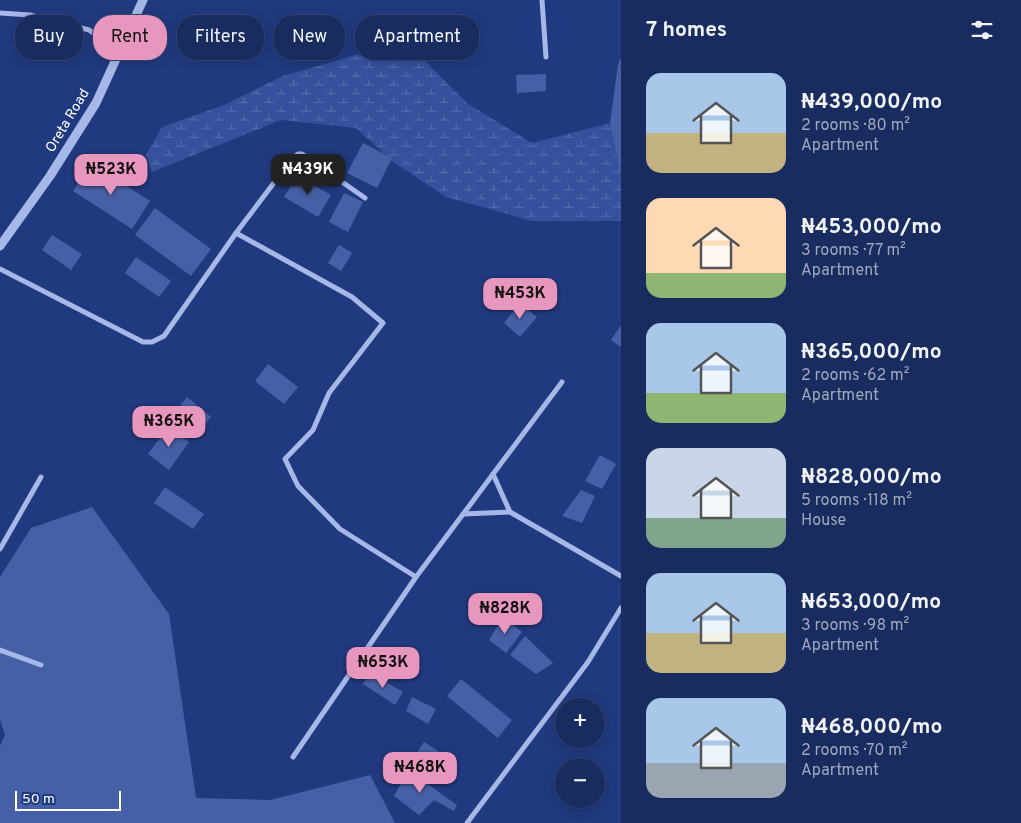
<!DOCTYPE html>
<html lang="en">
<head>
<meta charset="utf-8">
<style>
	body { margin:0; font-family:Overpass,sans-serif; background:#263868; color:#f1f3f6; height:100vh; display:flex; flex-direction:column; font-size:19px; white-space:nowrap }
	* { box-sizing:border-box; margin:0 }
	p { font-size:16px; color:#9fa7bd }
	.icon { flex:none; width:28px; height:28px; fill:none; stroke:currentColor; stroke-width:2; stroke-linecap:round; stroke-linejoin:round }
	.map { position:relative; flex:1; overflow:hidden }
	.side { display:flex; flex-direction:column; background:#192c5f; width:400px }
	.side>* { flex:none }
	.guide { position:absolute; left:15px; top:15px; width:475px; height:45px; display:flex; gap:10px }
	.buttons { position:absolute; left:555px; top:698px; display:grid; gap:10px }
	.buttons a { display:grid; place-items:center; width:50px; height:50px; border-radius:50%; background:#192c5f; box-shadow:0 2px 12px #0003,0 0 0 1px #374874; font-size:25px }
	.scale { position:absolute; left:15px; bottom:12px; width:106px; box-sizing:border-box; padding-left:5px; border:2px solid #fff; border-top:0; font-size:14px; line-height:18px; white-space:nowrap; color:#fff; -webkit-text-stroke:4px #213a7f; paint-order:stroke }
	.price { position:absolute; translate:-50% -42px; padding:0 11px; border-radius:10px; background:#e797bd; color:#111; font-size:16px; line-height:32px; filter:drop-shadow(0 1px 2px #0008) }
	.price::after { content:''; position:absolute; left:50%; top:30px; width:15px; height:11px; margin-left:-8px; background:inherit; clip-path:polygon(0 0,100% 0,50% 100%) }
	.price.current { background:#222; color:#fff }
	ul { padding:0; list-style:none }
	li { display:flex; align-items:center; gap:15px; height:125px; padding:0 25px }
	li span { display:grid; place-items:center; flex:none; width:140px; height:100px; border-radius:15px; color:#555 }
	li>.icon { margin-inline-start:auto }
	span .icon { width:60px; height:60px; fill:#fffc; stroke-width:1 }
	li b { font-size:21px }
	h2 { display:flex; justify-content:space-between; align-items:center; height:60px; padding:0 25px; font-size:21px }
	.tag { padding:0 18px; border-radius:20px; background:#192c5f; box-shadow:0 2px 12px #0003,0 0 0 1px #374874; font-size:18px; line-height:45px }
	.tag.current { background:#e797bd; color:#111 }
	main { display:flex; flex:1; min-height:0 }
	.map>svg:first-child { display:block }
</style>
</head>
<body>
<main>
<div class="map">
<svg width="621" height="823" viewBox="0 0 621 823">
	<defs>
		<pattern id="wetland-marsh" width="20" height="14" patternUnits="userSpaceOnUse" patternTransform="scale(1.25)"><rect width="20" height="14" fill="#35519d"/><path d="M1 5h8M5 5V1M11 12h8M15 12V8" fill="none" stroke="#536bac"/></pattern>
	</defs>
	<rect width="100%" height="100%" fill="#213a7f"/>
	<polygon fill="url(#wetland-marsh)" points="418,54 468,104 532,143 610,123 621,174 621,221 532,221 446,197 392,161 356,128 281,120 152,172 146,155 162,127 224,105 283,76 356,55"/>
	<g fill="#4660a7">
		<polygon points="363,22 373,22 372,43 363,43"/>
		<polygon points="621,57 621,171 620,171 610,123 618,64"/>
		<polygon points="546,74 546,91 517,93 516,75"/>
		<polygon points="363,143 392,158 377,188 347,173"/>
		<polygon points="91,163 150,201 132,229 73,191"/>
		<polygon points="297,176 331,195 318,217 284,197"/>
		<polygon points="344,193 363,202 348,232 329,222"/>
		<polygon points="155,208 211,249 191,276 135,235"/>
		<polygon points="52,235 82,254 71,270 42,250"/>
		<polygon points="339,245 352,253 341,271 328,263"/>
		<polygon points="136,257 171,281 159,297 125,273"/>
		<polygon points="520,303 537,317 520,337 504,323"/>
		<polygon points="621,325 621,347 611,340"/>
		<polygon points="268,364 298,387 284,404 255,381"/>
		<polygon points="187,397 211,417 196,435 172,416"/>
		<polygon points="168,427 189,442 169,470 148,454"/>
		<polygon points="600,455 616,464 602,489 585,481"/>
		<polygon points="165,487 204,514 193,529 154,503"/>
		<polygon points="581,490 595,496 582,523 562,516"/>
		<polygon points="92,507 169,614 196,798 270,800 370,775 395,823 0,823 0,746 5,735 0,719 0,577 31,528"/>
		<polygon points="503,617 522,632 506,653 489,640"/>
		<polygon points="525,636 553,663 536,674 510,655"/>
		<polygon points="370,673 403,692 395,705 363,684"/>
		<polygon points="461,679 512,720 498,738 447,696"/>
		<polygon points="412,697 436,709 428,724 406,711"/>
		<polygon points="424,742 455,762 440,784 409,764"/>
		<polygon points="408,770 457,805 454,811 434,800 419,815 394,796"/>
	</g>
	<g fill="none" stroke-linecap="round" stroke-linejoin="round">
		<g stroke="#a6b8e7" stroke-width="5">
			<polyline points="542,0 546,57"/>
			<polyline points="0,13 30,15 89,30 119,51"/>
			<polyline points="236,233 352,297 383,323 329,393 313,430 285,459 298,486 340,529 416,577"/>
			<polyline points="0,269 143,342 152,342 164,336 236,233 292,159 298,154 302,154 365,198"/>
			<polyline points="493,474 510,512 621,576"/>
			<polyline points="463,514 510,512"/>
			<polyline points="0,549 41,477"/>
			<polyline points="0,650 41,665"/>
			<polyline points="293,757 416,577 562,382"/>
			<polyline points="467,823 588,662 621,608"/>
		</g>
		<polyline stroke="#a6b8e7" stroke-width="9" points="0,246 50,176 96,103 143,0"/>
	</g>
	<g text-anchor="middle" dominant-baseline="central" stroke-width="5" stroke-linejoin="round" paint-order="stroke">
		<g font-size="14" fill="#fff" stroke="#213a7f">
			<text transform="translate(68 121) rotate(-59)">Oreta Road</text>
		</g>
	</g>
</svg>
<div class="buttons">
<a>+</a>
<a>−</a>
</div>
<div class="scale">50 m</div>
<b class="price" style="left:111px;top:196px">₦523K</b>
<b class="price current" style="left:308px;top:196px">₦439K</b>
<b class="price" style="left:520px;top:320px">₦453K</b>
<b class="price" style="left:169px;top:448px">₦365K</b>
<b class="price" style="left:505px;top:635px">₦828K</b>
<b class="price" style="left:383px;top:689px">₦653K</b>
<b class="price" style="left:420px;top:794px">₦468K</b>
<div class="guide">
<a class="tag">Buy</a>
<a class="tag current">Rent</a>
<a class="tag">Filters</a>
<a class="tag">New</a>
<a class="tag">Apartment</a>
</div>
</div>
<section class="side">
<h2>7 homes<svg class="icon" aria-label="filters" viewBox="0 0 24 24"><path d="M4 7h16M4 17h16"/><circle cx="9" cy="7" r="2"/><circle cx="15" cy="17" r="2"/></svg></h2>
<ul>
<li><span style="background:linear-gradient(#a9c7e8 60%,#c2b280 0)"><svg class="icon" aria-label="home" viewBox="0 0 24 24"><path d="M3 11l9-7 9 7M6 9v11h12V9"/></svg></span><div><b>₦439,000/mo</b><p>2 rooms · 80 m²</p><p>Apartment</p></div></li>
<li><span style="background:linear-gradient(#ffd9b3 75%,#8fb573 0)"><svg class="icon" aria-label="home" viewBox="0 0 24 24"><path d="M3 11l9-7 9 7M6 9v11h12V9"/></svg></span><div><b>₦453,000/mo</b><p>3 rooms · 77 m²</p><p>Apartment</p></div></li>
<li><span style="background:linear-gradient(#a9c7e8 70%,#8fb573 0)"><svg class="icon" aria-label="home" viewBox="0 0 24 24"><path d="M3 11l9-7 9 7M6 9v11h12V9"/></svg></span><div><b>₦365,000/mo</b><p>2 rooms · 62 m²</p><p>Apartment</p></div></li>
<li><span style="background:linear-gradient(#c9d6e8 70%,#7fa58c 0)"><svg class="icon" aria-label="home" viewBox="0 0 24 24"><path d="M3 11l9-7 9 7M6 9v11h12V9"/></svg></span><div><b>₦828,000/mo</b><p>5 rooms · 118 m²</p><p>House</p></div></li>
<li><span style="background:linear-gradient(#a9c7e8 60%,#c2b280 0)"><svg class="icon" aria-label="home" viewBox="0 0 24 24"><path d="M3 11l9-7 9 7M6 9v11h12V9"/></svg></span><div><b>₦653,000/mo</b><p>3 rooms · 98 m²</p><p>Apartment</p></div></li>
<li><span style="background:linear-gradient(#a9c7e8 65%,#9aa5b1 0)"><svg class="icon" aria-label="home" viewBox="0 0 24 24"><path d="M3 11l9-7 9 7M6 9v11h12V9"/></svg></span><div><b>₦468,000/mo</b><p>2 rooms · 70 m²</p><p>Apartment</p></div></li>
</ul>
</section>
</main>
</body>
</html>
